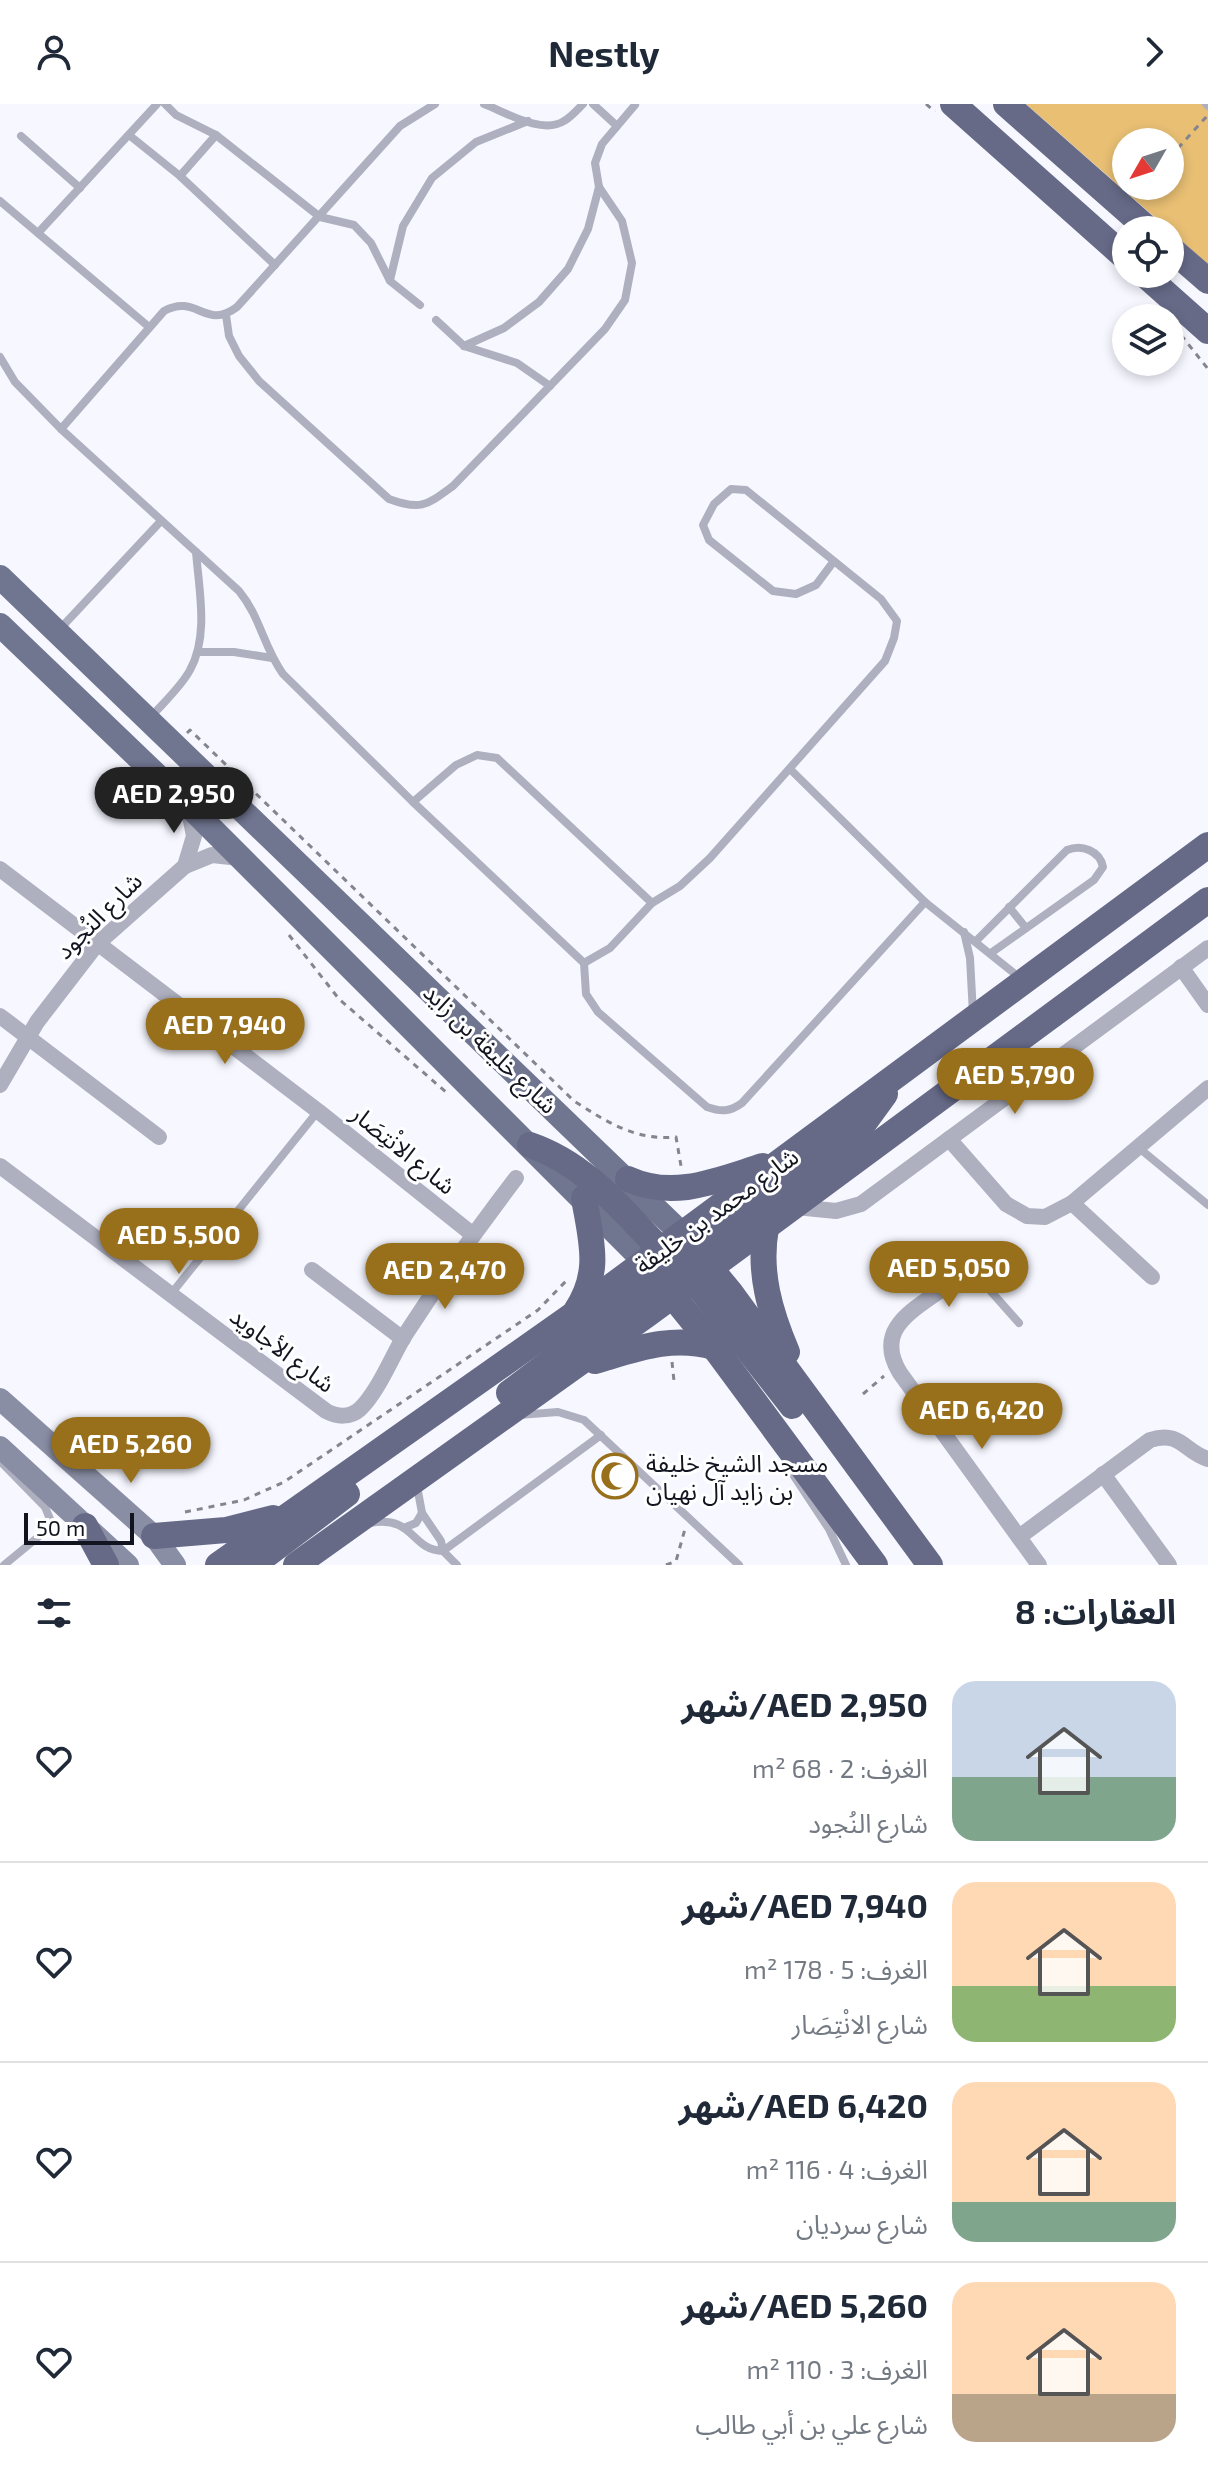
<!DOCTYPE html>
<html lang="ar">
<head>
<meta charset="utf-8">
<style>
	body { margin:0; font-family:"Exo 2","Noto Sans Arabic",sans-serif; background:#f2f2f3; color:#1f2937; direction:rtl; height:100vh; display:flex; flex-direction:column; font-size:30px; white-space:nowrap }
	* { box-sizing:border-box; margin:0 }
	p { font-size:26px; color:#747a83 }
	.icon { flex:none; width:44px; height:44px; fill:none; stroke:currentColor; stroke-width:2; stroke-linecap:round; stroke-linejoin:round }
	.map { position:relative; height:1461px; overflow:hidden; direction:ltr }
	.sheet { display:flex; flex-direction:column; background:#fff; flex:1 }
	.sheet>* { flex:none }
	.needle { width:52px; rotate:231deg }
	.fabs { position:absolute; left:1112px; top:24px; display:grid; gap:16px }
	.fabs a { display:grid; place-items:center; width:72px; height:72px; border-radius:50%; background:#fff; box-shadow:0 4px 12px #0003; font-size:40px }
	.scale { position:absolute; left:24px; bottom:20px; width:110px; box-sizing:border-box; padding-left:8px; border:4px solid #121420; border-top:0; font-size:22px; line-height:28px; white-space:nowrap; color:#121420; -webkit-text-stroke:6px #fff; paint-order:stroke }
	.price { position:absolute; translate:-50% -68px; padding:0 18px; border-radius:28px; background:#98701c; color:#fff; font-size:26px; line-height:52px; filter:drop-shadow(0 2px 4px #0008) }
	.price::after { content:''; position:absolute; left:50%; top:48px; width:24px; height:18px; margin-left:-12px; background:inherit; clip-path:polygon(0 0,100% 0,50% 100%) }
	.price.current { background:#222; color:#fff }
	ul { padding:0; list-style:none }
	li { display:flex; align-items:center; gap:24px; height:200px; padding:0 32px }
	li+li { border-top:2px solid #e0e1e3 }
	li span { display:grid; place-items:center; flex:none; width:224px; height:160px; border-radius:24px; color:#555 }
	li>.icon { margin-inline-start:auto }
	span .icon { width:96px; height:96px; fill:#fffc; stroke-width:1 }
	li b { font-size:34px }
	h2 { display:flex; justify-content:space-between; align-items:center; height:96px; padding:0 32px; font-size:34px }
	header { display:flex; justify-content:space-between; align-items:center; height:104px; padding:0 32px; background:#fff; font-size:36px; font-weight:700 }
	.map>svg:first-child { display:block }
</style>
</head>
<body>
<header><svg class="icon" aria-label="forward" viewBox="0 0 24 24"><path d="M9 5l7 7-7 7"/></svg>Nestly<svg class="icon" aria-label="person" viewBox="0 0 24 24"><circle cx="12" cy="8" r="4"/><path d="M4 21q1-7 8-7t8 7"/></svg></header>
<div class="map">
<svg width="1208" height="1461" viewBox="0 0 1208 1461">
	<rect width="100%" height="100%" fill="#f6f7ff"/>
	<path fill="#e8bf73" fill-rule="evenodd" d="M1026,0H1208V160ZM1126,38H1170V82H1126Z"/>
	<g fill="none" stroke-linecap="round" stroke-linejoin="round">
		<g stroke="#84858f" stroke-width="3" stroke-dasharray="6 6" stroke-linecap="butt">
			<polyline points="926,0 935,8"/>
			<polyline points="1170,53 1207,12"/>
			<polyline points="1181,231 1208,265"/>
			<path d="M187,629L190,626L574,997C607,1018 636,1037 676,1033L681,1062"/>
			<polyline points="289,831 339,895 447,989"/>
			<polyline points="672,1258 674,1277"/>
			<polyline points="863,1290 884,1272"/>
			<polyline points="185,1408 244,1396 284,1378 538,1206 567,1176"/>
			<polyline points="666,1461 676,1457 685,1425"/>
		</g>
		<g stroke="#aeb0c0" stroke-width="8">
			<polyline points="165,0 176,11 216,31 320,113 354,121 371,139 390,177 420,201"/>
			<path d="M484,0C505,8 542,31 564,17C571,13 577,6 583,0"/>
			<polyline points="593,0 617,22"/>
			<polyline points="1206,0 1208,2"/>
			<polyline points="129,31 180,72 275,161"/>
			<polyline points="21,32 80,84"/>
			<polyline points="180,72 216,31"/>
			<polyline points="0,97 149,223"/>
			<polyline points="38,129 157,0"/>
			<polyline points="390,176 403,122 432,74 476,38 528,17"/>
			<path d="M226,211L229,232L239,252L259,277L389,395C421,407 427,401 453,382L605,225L625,196L632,159L622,117L599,83L595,59L602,40L635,1"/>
			<polyline points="436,216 464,242 517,259 550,282"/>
			<polyline points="464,242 504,224 539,198 568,165 588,125 599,83"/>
			<path d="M0,253L15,278L61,325L239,487C261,514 263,542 283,570L413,698L584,859L586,890L598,908L707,1003C721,1008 730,1008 742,999L925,798"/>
			<path d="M61,325L164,207C197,189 205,227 237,203L400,22L435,0"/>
			<polyline points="58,527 161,417"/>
			<polyline points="198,548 234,548 272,554"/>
			<path d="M150,614C163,599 181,583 190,566C209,532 199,486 196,448"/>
			<polyline points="790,665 925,798 1020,874"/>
			<polyline points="413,698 456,661 477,651 497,654 652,799"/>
			<polyline points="1009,803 1026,824"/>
			<polyline points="964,828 970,854 973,910"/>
			<path d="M976,837L1067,746C1082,740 1100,747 1103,763L1094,776L991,849"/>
			<polyline points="584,859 610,844 652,799 680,782 710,754 885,557 894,534 897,517 881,495 746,386 731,385 714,400 703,421 709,436 773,487 796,490 816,481 834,457"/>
			<polyline points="1139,1044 1208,1101"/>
			<polyline points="972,1166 1019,1219"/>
			<polyline points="171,1190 318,1007"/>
			<polyline points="519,1311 558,1308 584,1316 739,1461"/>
			<polyline points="1,1358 45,1403 50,1415 43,1429 4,1461"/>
			<polyline points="786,1360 829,1425 846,1461"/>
			<polyline points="417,1382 422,1409 441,1437 443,1447 457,1461"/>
			<path d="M370,1419C415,1411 410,1446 443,1447L601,1331"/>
			<polyline points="406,1423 416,1419 422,1409"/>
		</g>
		<g stroke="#aeb0c0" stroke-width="16">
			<polyline points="185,762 194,732 188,702"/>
			<polyline points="0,765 318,1007 472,1130"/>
			<polyline points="1181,863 1208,901"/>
			<polyline points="0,912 159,1033"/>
			<polyline points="0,981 37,918 97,840 185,762 212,751 240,754"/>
			<polyline points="949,1035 1006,1100 1027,1112 1045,1113 1072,1099 1208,984"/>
			<path d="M0,1062L326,1307C337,1313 350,1314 360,1305C378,1288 392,1252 405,1231C440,1177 477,1125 516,1074"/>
			<polyline points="1072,1099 1152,1173"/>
			<polyline points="796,1103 836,1107 861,1100 1208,844"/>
			<path d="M987,1156C971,1167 955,1178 938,1188C908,1209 875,1228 900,1269L1039,1461"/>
			<polyline points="312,1166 403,1235"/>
			<polyline points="1103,1370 1169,1461"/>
			<path d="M1019,1433L1150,1336C1181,1326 1184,1348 1208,1355"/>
		</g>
		<g stroke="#8a8ea4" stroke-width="22">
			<polyline points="0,1295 154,1432 175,1461"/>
			<polyline points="0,1343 128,1461"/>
		</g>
		<g stroke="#707590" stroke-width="24">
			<polyline points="0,473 682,1130"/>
			<polyline points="0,521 188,701 645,1158"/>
		</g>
		<g stroke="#666a87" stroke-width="26">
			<polyline points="953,0 1126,154"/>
			<polyline points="1006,0 1149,126"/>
			<polyline points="1170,144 1208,177"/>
			<polyline points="1144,170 1208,227"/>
			<path d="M530,1041C586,1060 621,1105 661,1146L673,1153"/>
			<path d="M628,1075C674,1096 718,1076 763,1062"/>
			<path d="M766,1124C758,1168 770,1208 787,1248"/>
			<polyline points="682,1130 730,1188 930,1461"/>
			<polyline points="645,1158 714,1243 875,1461"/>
			<polyline points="688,1164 722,1130 861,1023 885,990"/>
			<polyline points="679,1169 694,1177 792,1302"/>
			<path d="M576,1207C602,1168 591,1136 584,1094"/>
			<path d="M595,1257C636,1245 671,1231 714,1243"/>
			<polyline points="509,1289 635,1194 659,1175 669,1162"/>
			<polyline points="85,1422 106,1461"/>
			<polyline points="154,1432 226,1426 273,1414"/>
			<polyline points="218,1461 574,1210 1208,741"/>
			<polyline points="253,1461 347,1390"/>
			<polyline points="296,1461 648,1210 1208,796"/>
		</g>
	</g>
	<defs>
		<g id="mosque-ring" transform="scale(2.3)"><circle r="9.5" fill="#fff" stroke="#98701c" stroke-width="1.5"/><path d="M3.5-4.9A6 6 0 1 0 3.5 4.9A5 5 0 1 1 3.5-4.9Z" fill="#98701c"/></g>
	</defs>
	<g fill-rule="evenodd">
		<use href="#mosque-ring" x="615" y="1372"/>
	</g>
	<g text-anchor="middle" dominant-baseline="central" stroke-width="6" stroke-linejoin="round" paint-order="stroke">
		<g font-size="24" fill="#121420" stroke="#fff">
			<text transform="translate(98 811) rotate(-45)">شارع النُجود</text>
			<text transform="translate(491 944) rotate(44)">شارع خليفة بن زايد</text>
			<text transform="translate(404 1045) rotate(39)">شارع الانْتِصَار</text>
			<text transform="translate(716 1106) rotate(-36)">شارع محمد بن خليفة</text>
			<text transform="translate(283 1245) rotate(37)">شارع الأجاويد</text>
		</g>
		<g font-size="24" fill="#121420" stroke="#fff" text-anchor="start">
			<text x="646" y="1358">مسجد الشيخ خليفة<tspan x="646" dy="28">بن زايد آل نهيان</tspan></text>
		</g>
	</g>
</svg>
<div class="fabs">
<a><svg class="needle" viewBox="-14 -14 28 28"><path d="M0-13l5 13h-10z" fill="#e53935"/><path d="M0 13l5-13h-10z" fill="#747a83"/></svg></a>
<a><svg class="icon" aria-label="locate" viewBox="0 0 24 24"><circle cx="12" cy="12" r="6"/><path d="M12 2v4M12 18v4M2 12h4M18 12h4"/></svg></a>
<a><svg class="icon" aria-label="layers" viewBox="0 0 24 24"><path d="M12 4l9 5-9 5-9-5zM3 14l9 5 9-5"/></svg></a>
</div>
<div class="scale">50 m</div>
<b class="price current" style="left:174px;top:731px">AED 2,950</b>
<b class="price" style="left:225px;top:962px">AED 7,940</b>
<b class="price" style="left:1015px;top:1012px">AED 5,790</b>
<b class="price" style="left:179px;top:1172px">AED 5,500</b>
<b class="price" style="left:949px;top:1205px">AED 5,050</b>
<b class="price" style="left:445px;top:1207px">AED 2,470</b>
<b class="price" style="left:982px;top:1347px">AED 6,420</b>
<b class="price" style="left:131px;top:1381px">AED 5,260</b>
</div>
<section class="sheet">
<h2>العقارات: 8<svg class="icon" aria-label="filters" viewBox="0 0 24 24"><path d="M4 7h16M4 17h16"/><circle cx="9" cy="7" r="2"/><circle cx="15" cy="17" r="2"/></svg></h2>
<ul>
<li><span style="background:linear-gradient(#c9d6e8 60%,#7fa58c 0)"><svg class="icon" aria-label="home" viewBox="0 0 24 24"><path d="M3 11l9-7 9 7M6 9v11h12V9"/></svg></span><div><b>AED 2,950/شهر</b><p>الغرف: 2 · 68 m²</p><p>شارع النُجود</p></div><svg class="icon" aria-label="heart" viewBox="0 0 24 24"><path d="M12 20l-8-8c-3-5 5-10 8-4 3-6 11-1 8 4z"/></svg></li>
<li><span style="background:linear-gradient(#ffd9b3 65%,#8fb573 0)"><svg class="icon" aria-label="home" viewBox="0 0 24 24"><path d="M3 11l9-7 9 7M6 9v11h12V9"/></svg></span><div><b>AED 7,940/شهر</b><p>الغرف: 5 · 178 m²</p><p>شارع الانْتِصَار</p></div><svg class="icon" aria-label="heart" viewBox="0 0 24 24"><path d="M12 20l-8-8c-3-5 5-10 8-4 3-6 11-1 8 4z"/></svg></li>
<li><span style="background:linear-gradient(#ffd9b3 75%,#7fa58c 0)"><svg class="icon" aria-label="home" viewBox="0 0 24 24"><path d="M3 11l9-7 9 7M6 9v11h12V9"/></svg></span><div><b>AED 6,420/شهر</b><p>الغرف: 4 · 116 m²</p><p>شارع سرديان</p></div><svg class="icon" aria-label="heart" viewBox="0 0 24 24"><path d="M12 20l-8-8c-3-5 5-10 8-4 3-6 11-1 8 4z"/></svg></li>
<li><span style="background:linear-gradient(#ffd9b3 70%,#b9a48a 0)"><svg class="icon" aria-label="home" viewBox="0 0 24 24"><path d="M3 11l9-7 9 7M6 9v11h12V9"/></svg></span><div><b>AED 5,260/شهر</b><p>الغرف: 3 · 110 m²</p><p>شارع علي بن أبي طالب</p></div><svg class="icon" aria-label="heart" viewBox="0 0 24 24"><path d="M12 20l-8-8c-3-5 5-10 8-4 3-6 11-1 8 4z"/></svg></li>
</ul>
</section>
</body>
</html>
